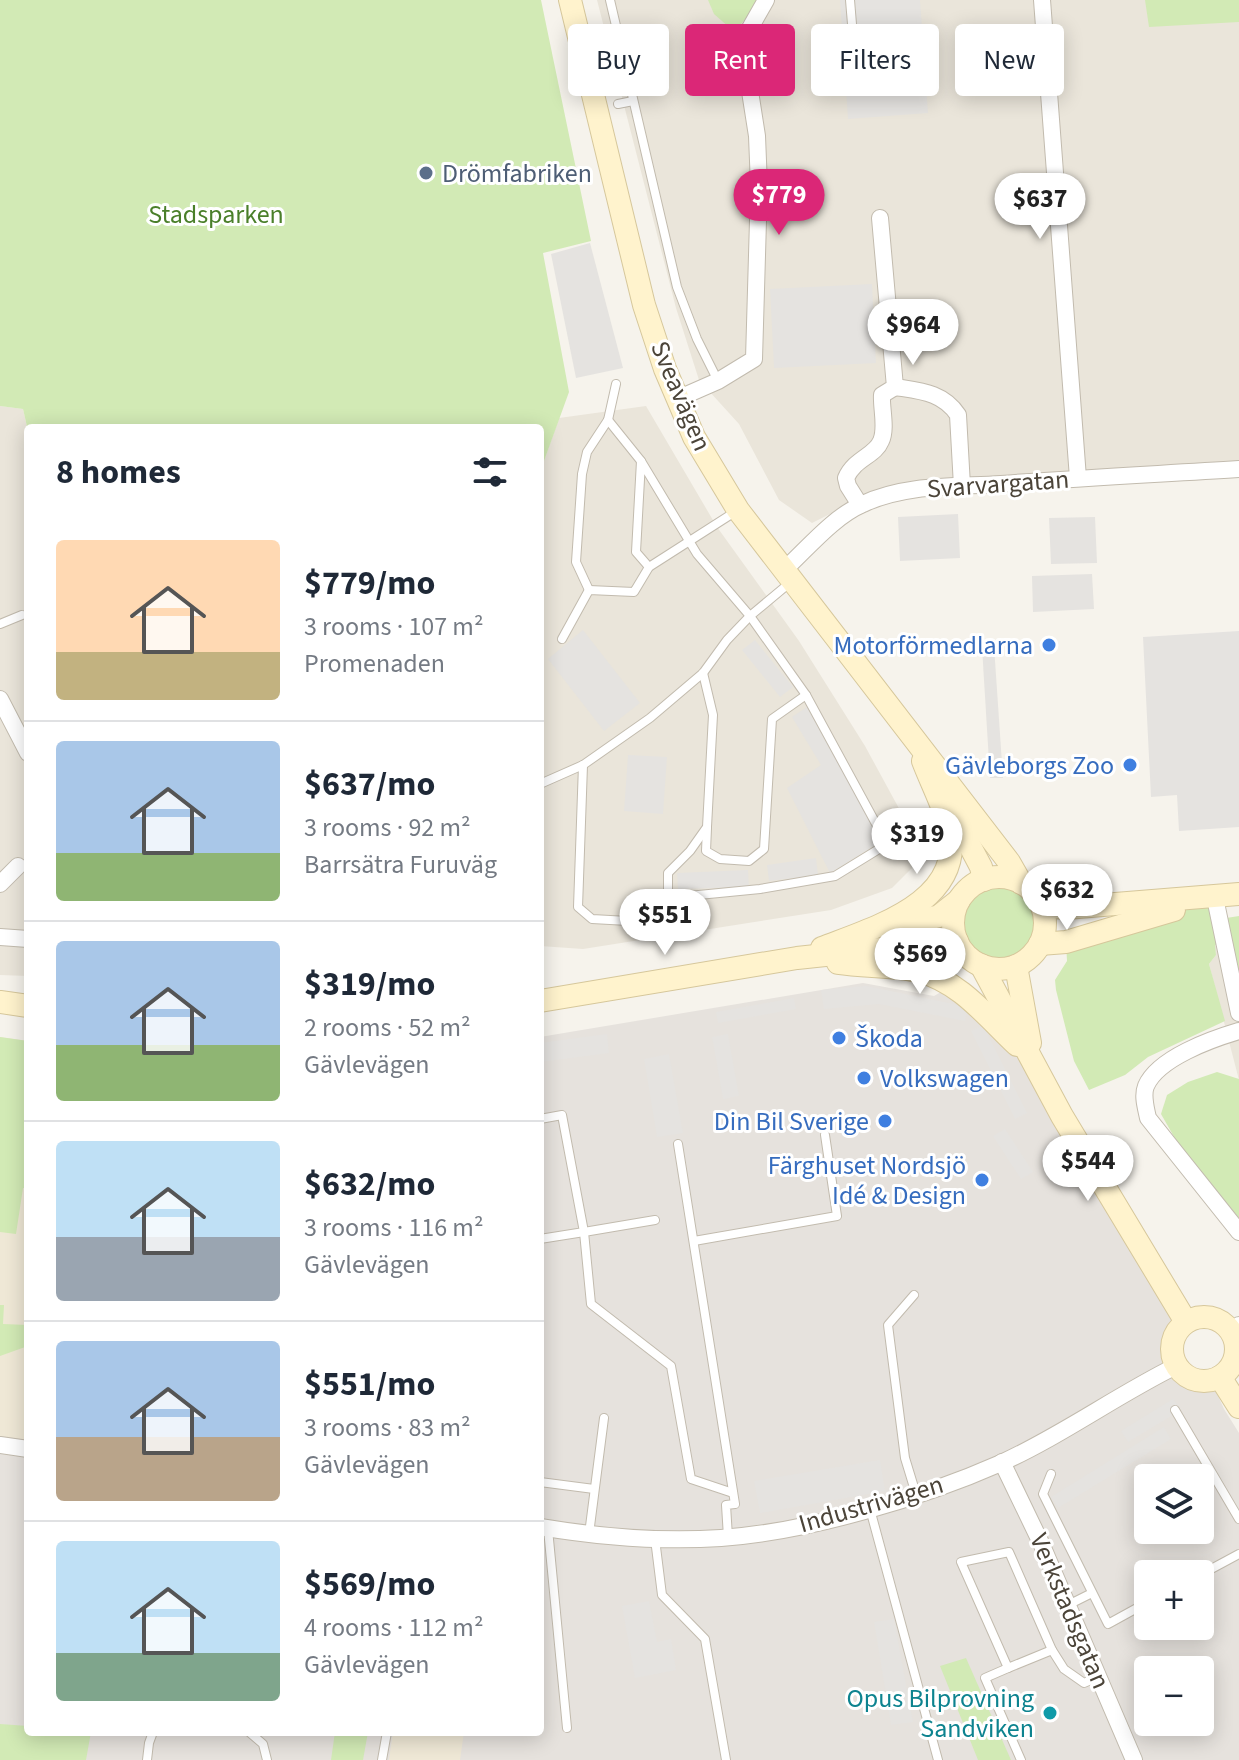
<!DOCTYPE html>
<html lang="en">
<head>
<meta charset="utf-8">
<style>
	body { margin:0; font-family:"Source Sans 3",sans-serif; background:#f2f2f3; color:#1f2937; height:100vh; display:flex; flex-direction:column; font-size:30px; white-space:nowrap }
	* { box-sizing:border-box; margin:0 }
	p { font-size:26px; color:#747a83 }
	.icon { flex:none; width:44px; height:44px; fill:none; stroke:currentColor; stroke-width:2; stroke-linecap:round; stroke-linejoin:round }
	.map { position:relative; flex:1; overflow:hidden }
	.drawer { position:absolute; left:24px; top:424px; width:520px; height:1312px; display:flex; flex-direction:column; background:#fff; border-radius:8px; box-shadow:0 4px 20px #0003 }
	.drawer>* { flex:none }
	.top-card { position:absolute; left:568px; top:24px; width:550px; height:72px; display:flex; gap:16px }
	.fabs { position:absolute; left:1134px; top:1464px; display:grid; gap:16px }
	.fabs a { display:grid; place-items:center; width:80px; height:80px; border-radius:8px; background:#fff; box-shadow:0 4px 20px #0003; font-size:40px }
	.price { position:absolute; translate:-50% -68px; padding:0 18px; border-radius:28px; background:#fff; color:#222; font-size:26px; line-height:52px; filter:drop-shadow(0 2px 4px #0008) }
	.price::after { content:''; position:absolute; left:50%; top:48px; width:24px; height:18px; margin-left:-12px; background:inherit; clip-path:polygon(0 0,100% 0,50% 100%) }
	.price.on { background:#db2777; color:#fff }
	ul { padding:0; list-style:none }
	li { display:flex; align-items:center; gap:24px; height:200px; padding:0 32px }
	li+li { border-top:2px solid #e0e1e3 }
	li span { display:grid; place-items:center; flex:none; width:224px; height:160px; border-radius:8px; color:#555 }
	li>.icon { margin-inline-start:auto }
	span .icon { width:96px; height:96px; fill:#fffc; stroke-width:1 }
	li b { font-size:34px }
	h2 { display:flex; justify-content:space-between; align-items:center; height:96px; padding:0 32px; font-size:34px }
	.chip { padding:0 28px; border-radius:8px; background:#fff; box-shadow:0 4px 20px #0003; font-size:28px; line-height:72px }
	.chip.on { background:#db2777; color:#fff }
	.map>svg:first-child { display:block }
</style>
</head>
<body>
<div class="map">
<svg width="1239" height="1760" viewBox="0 0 1239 1760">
	<rect width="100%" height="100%" fill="#f6f3ec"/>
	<g fill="#eae5da">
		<polygon points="597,0 1239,0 1239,466 886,486 812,523 779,500 739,424 699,380 676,308"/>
		<polygon points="0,406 23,409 28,431 28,976 0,975"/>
		<polygon points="646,406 717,527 799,641 865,746 914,836 917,863 892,888 831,910 583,949 540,946 540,472 559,418"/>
		<polygon points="1239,941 1239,1080 1209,964 1216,955 1214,945"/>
	</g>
	<path fill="#e6e2dd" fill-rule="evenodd" d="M863,983L934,996L941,992L948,983L1033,1060L1179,1328L1172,1343L1173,1358L1186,1375L1194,1379L1211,1380L1224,1409L1239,1433V1760H0V1445L28,1449V1732H540V1037ZM1148,1478H1200V1530H1148ZM1148,1574H1200V1626H1148ZM1148,1670H1200V1722H1148Z"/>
	<g fill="#efe8d6">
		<polygon points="0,1037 28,1041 28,1449 0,1445"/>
		<polygon points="393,1732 464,1732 460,1760 389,1760"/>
	</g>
	<g fill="#d2eab5">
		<polygon points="0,0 541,0 591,241 543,253 569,392 540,472 540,428 28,428 28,431 23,409 0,406"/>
		<polygon points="708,0 761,0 741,24 730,28 714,14"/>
		<polygon points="1145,0 1239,0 1239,22 1149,27"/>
		<circle cx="999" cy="923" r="46"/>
		<polygon points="1215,898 1220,919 1239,916 1239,1013 1224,944 1215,945 1216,955 1209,964 1225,1021 1148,1057 1125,1075 1089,1090 1074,1061 1056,990 1055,980 1067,961 1066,942"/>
		<polygon points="0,1037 28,1041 28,1189 23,1188 16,1234 0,1232"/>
		<polygon points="1217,1072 1239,1079 1239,1218 1177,1142 1161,1114 1167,1095 1188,1082"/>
		<polygon points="0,1305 4,1305 3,1324 28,1325 28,1346 0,1356"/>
		<polygon points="966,1658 1011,1760 978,1760 940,1666"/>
		<polygon points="0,1724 28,1726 28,1732 91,1732 86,1760 0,1760"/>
		<polygon points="335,1732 368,1732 363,1760 331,1760"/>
	</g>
	<g fill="#e5e3e0">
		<polygon points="840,0 920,0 928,113 848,119"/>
		<polygon points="590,243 623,368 576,378 551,254"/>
		<polygon points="872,284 876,363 774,368 770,289"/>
		<polygon points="958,514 960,558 900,561 898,517"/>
		<polygon points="1095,517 1097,563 1051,564 1049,518"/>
		<polygon points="1092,574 1094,609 1033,612 1032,576"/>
		<polygon points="583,630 640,703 604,731 548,659"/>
		<polygon points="1239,631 1239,827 1179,831 1177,795 1151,797 1143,637"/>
		<polygon points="755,640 793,687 780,697 742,650"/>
		<polygon points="994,646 1003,778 990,778 982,647"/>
		<polygon points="807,707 882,841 830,873 787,788 821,765 792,717"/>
		<polygon points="628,755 667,757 663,814 624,811"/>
		<polygon points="816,858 818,875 769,881 767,865"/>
		<polygon points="748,870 749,887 678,889 677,873"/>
		<polygon points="866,986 968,1007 965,1021 879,1004 824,1009 821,990"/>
		<polygon points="794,998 796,1009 718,1023 716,1012"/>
		<polygon points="983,1025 1027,1113 1015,1119 971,1031"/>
		<polygon points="607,1034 609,1053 540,1062 540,1043"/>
		<polygon points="728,1034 739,1096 723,1099 712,1037"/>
		<polygon points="669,1054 683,1133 657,1137 644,1059"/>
		<polygon points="1005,1129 1033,1172 1021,1179 993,1136"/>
		<polygon points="1173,1399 1181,1410 1128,1442 1121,1431"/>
		<polygon points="1164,1427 1171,1439 1058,1508 1051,1497"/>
		<polygon points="880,1460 885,1491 760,1513 754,1481"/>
		<polygon points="649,1601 657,1642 671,1639 676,1670 635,1678 622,1606"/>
		<polygon points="894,1619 913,1722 891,1725 874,1622"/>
	</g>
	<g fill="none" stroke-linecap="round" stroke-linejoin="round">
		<g stroke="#c2bbae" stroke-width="10">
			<g id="lane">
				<polyline points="610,0 677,287 697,339 718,381"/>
				<polyline points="850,0 852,24"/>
				<polyline points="618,104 633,101"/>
				<polyline points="608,420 641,461"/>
				<polyline points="649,567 636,552 641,461 697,554 750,616 806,695 887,844 835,876 760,889 668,898"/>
				<polyline points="589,590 576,562 582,474 587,452 608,420 616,384"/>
				<polyline points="0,624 22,615"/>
				<polyline points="562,639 589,590 634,592 649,567 738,510"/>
				<polyline points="583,765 578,907 592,919 646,922 661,912 668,898 668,873 690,851 707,827 713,715 703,673"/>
				<polyline points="540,784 583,765 650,718 703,673 727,640 750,616 792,581"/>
				<polyline points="707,828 706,851 720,859 749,861 764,849 772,719 806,695"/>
				<polyline points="540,1119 562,1115 584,1232 540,1239"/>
				<polyline points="678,1144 735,1504 726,1505 728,1537"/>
				<polyline points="655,1220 584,1232 591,1304 671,1366 691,1479 733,1493"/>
				<polyline points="694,1241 837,1216 825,1135"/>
				<polyline points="914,1295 888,1325 905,1458 916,1494"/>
				<polyline points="1175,1410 1239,1519"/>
				<polyline points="1051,1474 1043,1494 1108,1624 1148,1602"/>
				<polyline points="540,1482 594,1489"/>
				<polyline points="870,1509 938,1760"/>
				<polyline points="548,1529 567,1728"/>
				<polyline points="589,1534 604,1418"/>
				<polyline points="655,1539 662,1595 705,1639 726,1760"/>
				<polyline points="1200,1575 1239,1554"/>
				<polyline points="1068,1605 1092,1593"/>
				<polyline points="1008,1668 1052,1650"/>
				<polyline points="249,1732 263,1744 267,1760"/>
				<polyline points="147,1760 149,1743 153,1732"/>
				<polyline points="382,1760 387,1732"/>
				<polyline points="1021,1760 985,1678 1008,1668 961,1562 1009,1552 1052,1650 1064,1669 1084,1683 1098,1677"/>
			</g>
		</g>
		<g stroke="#c2bbae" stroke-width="18">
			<g id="street">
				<polyline points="1042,0 1078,478"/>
				<path d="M895,387C920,391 943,392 958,415L962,486"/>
				<polyline points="677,399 718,381 754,359 759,186 757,136 749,85 742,62 745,37 766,0"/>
				<path d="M860,505L848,486L846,478C855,458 875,456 881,441C887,428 881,408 882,395L895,387L880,218"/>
				<path d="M784,570C808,548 833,517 863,504C905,484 956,487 1001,484C1080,478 1160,474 1239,469"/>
				<polyline points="0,699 28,753"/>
				<polyline points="0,884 18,866"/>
				<polyline points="1215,898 1239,1013"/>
				<polyline points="0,937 28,939"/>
				<path d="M1239,1031C1212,1039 1158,1058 1146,1086C1142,1096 1146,1108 1148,1118L1239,1232"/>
				<polyline points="1232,1332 1239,1325"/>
				<polyline points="0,1445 28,1449"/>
				<polyline points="1002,1462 1041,1543 1134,1760"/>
				<path d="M540,1527C600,1537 660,1542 721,1538C807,1532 922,1498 1001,1463C1061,1436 1117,1395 1176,1366"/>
			</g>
		</g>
		<g stroke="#d6c79b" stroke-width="24">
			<g id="secondary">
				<polyline points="570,0 644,305 665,369 694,437 738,510 1009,862 1021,883"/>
				<polyline points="951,810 981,867 984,880"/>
				<circle cx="999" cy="923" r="46"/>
				<polyline points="1042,906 1066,908 1239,894"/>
				<polyline points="890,930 939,916 959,900"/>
				<polyline points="1040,944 1066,942 1174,910"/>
				<path d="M822,948C876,927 969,901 948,824C942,803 931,782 923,761"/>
				<path d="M838,963C864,967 893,965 918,971C960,981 987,1017 1017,1045"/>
				<polyline points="981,965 1062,1116 1186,1322"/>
				<polyline points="1016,966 1030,1043"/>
				<polyline points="540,1001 797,958 957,941"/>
				<polyline points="0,1002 28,1006"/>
				<circle cx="1204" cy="1349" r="32"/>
				<polyline points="1220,1377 1239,1407"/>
			</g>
		</g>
		<use href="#lane" stroke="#fff" stroke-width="8"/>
		<use href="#street" stroke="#fff" stroke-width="16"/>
		<use href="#secondary" stroke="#fff3cd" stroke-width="22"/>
	</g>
	<circle fill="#5c6f8a" stroke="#fff" stroke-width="3" cx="426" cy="173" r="8"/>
	<g fill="#3f7fe0" stroke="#fff" stroke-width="3">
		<circle cx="1049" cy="645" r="8"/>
		<circle cx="1130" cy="765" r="8"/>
		<circle cx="839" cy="1038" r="8"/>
		<circle cx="864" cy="1078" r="8"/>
		<circle cx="885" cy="1121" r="8"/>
		<circle cx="982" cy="1180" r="8"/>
	</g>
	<circle fill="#0f9aa8" stroke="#fff" stroke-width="3" cx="1050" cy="1713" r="8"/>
	<g text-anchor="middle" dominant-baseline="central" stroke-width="6" stroke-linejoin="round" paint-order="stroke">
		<g font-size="26" fill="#4e5e75" stroke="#fff" text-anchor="start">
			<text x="442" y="173">Drömfabriken</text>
		</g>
		<g font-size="26" fill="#4a7f2a" stroke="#fff">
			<text x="216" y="214">Stadsparken</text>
		</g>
		<g font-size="26" fill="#4b4439" stroke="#fff">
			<text transform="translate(681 396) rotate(67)">Sveavägen</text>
			<text transform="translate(998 484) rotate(-4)">Svarvargatan</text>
			<text transform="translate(871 1504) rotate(-16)">Industrivägen</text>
			<text transform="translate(1070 1611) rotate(67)">Verkstadsgatan</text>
		</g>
		<g font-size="26" fill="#366cbe" stroke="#fff" text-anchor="end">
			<text x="1033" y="645">Motorförmedlarna</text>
			<text x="1114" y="765">Gävleborgs Zoo</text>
			<text x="855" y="1038" text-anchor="start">Škoda</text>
			<text x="880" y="1078" text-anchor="start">Volkswagen</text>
			<text x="869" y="1121">Din Bil Sverige</text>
			<text x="966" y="1165">Färghuset Nordsjö<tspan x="966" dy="30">Idé &amp; Design</tspan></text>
		</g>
		<g font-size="26" fill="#0d838f" stroke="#fff" text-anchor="end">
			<text x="1034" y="1698">Opus Bilprovning<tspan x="1034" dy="30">Sandviken</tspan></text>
		</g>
	</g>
</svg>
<div class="fabs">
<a><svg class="icon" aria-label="layers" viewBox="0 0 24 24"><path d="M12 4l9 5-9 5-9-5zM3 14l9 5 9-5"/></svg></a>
<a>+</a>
<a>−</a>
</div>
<b class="price on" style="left:779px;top:237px">$779</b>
<b class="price" style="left:1040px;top:241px">$637</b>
<b class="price" style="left:913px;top:367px">$964</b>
<b class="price" style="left:917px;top:876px">$319</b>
<b class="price" style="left:1067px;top:932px">$632</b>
<b class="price" style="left:665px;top:957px">$551</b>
<b class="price" style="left:920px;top:996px">$569</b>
<b class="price" style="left:1088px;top:1203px">$544</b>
<div class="top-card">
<a class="chip">Buy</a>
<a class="chip on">Rent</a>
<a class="chip">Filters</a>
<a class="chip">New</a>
</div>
<section class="drawer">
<h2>8 homes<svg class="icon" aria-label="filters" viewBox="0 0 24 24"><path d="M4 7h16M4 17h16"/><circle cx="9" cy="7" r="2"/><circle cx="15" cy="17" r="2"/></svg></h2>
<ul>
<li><span style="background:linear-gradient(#ffd9b3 70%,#c2b280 0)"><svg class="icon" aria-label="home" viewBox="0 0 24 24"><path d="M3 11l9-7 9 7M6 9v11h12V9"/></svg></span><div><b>$779/mo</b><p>3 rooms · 107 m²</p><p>Promenaden</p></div></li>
<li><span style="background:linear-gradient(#a9c7e8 70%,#8fb573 0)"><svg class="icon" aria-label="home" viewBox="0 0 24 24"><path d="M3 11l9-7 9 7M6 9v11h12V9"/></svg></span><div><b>$637/mo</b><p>3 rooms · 92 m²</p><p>Barrsätra Furuväg</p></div></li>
<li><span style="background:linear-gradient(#a9c7e8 65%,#8fb573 0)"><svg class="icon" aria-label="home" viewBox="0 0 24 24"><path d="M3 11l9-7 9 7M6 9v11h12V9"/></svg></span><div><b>$319/mo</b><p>2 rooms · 52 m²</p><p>Gävlevägen</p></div></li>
<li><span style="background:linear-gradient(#bfe0f5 60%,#9aa5b1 0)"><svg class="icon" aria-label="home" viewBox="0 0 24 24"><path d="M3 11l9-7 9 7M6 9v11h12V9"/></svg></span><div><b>$632/mo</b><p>3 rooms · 116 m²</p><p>Gävlevägen</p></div></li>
<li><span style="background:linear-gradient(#a9c7e8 60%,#b9a48a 0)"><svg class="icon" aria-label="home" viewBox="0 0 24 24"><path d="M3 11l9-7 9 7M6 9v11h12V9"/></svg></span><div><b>$551/mo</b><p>3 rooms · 83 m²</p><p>Gävlevägen</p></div></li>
<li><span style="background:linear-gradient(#bfe0f5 70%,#7fa58c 0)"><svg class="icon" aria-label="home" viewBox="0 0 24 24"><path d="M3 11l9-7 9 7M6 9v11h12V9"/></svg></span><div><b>$569/mo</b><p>4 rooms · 112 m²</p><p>Gävlevägen</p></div></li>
</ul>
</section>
</div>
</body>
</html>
